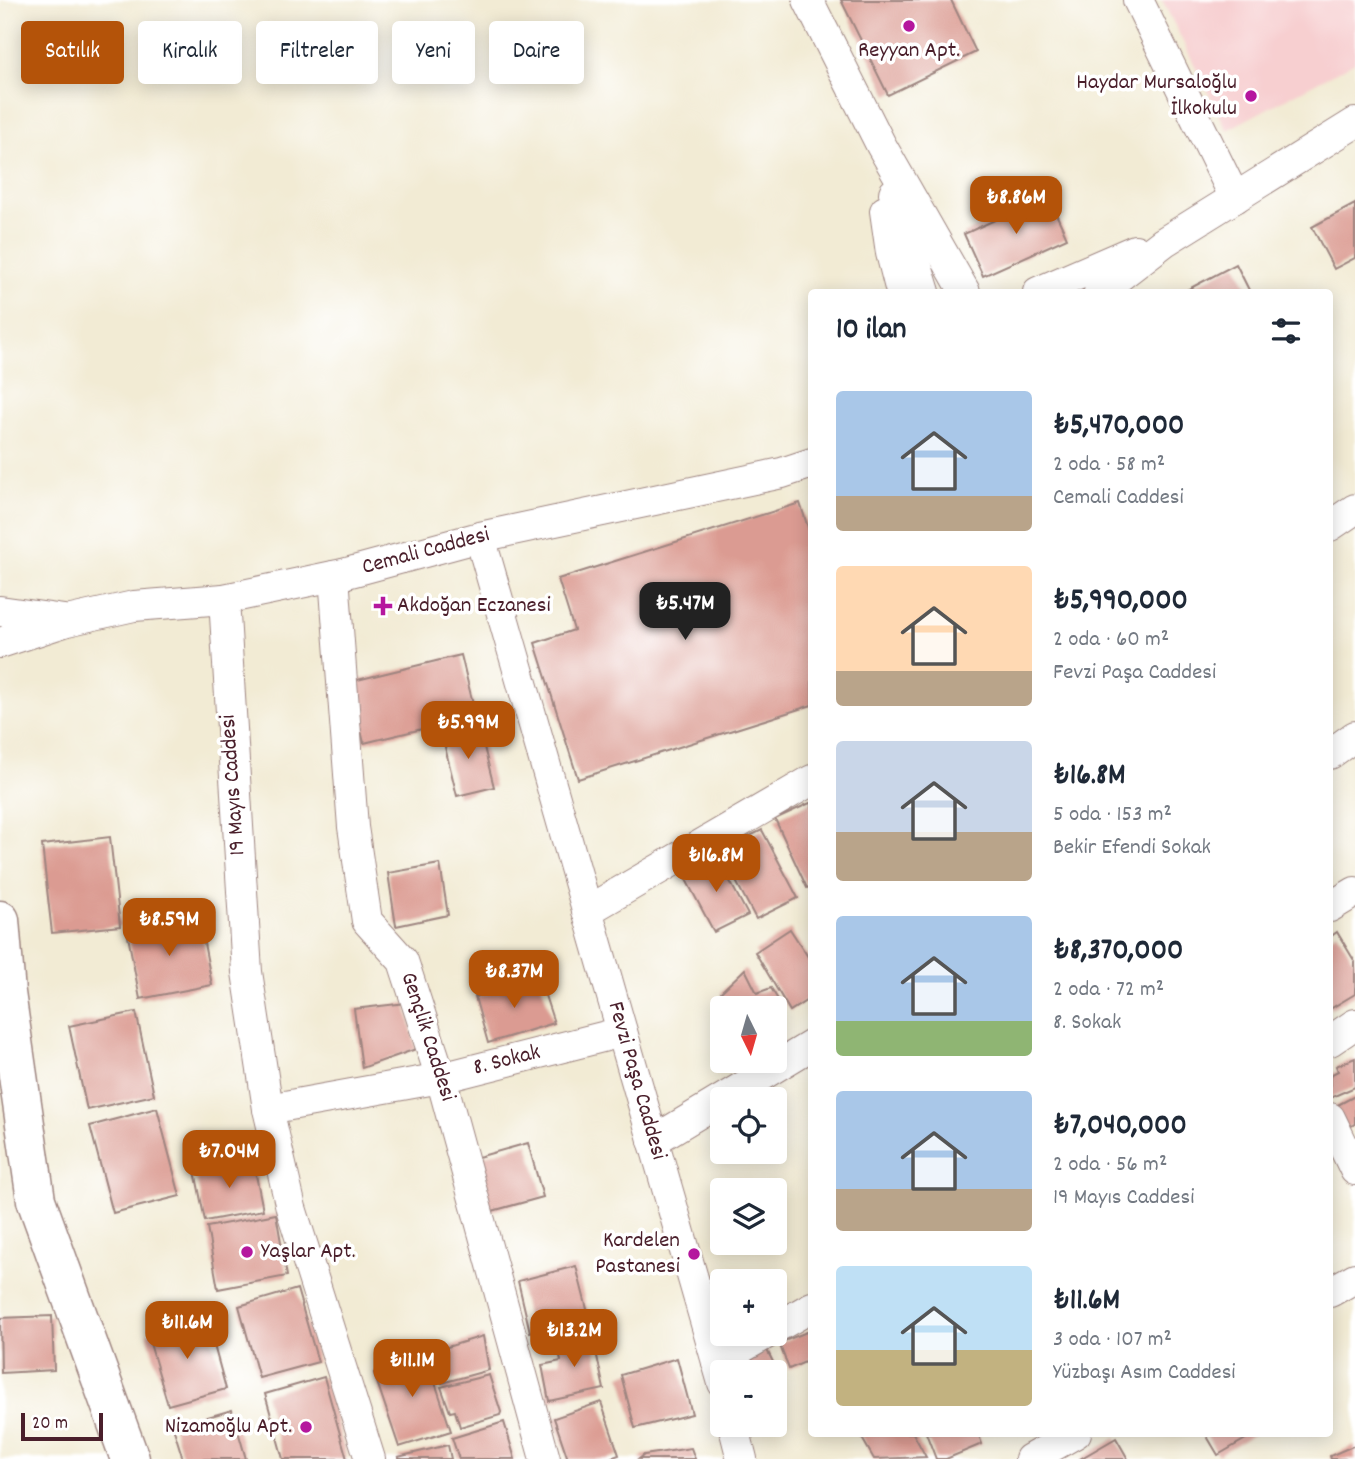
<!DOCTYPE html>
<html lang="tr">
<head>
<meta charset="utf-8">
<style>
	body { margin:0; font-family:Dekko,sans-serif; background:#f2f2f3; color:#1f2937; height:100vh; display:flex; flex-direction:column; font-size:26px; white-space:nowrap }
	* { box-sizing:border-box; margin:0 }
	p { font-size:23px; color:#747a83 }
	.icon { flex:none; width:38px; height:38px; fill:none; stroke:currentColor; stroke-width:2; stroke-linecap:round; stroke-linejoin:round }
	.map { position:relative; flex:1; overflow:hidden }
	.details { position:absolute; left:808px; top:289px; width:525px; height:1148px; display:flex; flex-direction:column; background:#fff; border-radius:7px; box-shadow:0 4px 18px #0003 }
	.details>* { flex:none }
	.top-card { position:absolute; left:21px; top:21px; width:665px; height:63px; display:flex; gap:14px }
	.needle { width:46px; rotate:175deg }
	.fabs { position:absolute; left:710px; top:996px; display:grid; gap:14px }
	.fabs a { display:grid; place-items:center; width:77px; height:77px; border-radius:7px; background:#fff; box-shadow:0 4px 18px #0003; font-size:35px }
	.scale { position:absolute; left:21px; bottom:18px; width:82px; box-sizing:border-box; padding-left:7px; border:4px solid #4a1f2b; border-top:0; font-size:19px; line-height:24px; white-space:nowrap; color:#4a1f2b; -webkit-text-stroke:5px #fff; paint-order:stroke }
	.price { position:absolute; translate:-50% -60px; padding:0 16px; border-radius:14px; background:#b45309; color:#fff; font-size:23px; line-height:46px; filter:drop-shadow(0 2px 4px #0008) }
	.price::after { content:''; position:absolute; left:50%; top:42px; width:21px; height:16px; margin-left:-10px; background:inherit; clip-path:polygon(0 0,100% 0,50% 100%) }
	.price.on { background:#222; color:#fff }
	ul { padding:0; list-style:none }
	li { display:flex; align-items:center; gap:21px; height:175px; padding:0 28px }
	li span { display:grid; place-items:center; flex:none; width:196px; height:140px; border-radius:7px; color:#555 }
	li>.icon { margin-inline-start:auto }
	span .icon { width:84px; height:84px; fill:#fffc; stroke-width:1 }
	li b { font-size:30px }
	h2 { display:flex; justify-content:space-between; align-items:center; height:84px; padding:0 28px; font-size:30px }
	.chip { padding:0 24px; border-radius:7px; background:#fff; box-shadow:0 4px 18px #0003; font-size:24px; line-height:63px }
	.chip.on { background:#b45309; color:#fff }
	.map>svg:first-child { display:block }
</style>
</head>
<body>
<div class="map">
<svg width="1355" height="1459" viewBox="0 0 1355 1459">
	<rect width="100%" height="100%" fill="#fff"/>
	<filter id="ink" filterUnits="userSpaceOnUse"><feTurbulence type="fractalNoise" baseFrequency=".0143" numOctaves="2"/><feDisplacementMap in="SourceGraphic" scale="14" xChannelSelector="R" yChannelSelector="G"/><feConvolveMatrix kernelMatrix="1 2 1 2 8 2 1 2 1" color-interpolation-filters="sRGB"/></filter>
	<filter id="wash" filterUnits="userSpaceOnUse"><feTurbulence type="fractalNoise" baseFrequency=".00686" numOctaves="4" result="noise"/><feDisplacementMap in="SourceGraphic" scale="28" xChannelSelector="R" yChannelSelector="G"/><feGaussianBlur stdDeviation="1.57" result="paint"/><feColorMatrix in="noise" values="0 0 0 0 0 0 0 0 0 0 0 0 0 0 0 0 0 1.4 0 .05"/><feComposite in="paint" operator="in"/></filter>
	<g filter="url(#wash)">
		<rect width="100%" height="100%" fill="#f2ebd4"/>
		<polygon fill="#f7cfd0" points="1162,0 1355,0 1355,62 1227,130"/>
		<g id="blocks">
			<g fill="#db9b92">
				<polygon points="841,0 951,0 976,52 888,95"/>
				<polygon points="1048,196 1067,238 983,276 964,234"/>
				<polygon points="1355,204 1355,258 1334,269 1312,227"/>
				<polygon points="1236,264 1250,292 1183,292"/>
				<polygon points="800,503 812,540 812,705 578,779 535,643 574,630 558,579"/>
				<polygon points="461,655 476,716 364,743 349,682"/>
				<polygon points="479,727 494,787 457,796 442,735"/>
				<polygon points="812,802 812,886 807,888 775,819"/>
				<polygon points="762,830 798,898 756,919 720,851"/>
				<polygon points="110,837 120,926 52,933 42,845"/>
				<polygon points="717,857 748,915 714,932 683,874"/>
				<polygon points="440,864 448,915 396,926 388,873"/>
				<polygon points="199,917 212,985 140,999 127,931"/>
				<polygon points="790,929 812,963 812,997 790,1011 755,952"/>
				<polygon points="1337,932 1355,962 1355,994 1330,1009 1330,937"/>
				<polygon points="745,969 757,993 771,988 780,1003 772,1008 732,1008 721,992"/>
				<polygon points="539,977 554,1023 488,1043 475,997"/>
				<polygon points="406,1003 416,1049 362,1068 354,1009"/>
				<polygon points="136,1012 154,1095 87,1110 69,1026"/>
				<polygon points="1355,1058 1355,1087 1330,1098 1330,1075 1338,1071 1336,1066"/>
				<polygon points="1355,1096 1355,1124 1344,1130 1332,1108"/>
				<polygon points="157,1108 180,1196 113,1213 90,1126"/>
				<polygon points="528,1143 543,1197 485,1213 471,1159"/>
				<polygon points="253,1160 263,1210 205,1221 195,1171"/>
				<polygon points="276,1214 287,1276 218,1289 207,1227"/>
				<polygon points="576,1266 589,1317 530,1332 518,1281"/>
				<polygon points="297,1289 318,1362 259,1378 239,1306"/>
				<polygon points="52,1316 54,1370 1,1373 0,1318"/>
				<polygon points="206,1316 226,1389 168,1405 147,1333"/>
				<polygon points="812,1330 812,1359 789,1369 779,1343"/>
				<polygon points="592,1333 604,1389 549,1401 542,1365 561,1361 557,1340"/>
				<polygon points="483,1336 489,1370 442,1383 431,1352"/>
				<polygon points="424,1349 451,1431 399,1447 374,1373 399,1357"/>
				<polygon points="767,1350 783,1382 783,1400 775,1403 775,1372 728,1372"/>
				<polygon points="677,1358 692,1414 635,1428 621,1375"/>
				<polygon points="489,1375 501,1412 500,1415 460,1427 455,1411 450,1412 441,1387"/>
				<polygon points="324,1377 347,1459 283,1459 265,1394"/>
				<polygon points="601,1402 619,1455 608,1459 568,1459 554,1418"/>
				<polygon points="232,1410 246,1459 183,1459 173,1427"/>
				<polygon points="504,1422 515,1459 459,1459 452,1438"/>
				<polygon points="859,1433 913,1433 926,1457 874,1459"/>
				<polygon points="926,1433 978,1433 982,1444 946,1459 936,1459"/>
				<polygon points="1205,1433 1256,1433 1218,1455"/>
				<polygon points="1116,1438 1128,1459 1080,1459"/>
				<polygon points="448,1445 451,1459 399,1459 398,1457"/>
				<polygon points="1355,1445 1355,1459 1331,1459 1330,1456"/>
				<polygon points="691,1448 695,1459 639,1459 644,1455"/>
			</g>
		</g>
	</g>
	<g filter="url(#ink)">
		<use href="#blocks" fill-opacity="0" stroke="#9e8580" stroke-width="2"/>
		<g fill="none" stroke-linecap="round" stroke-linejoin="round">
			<g stroke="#9e8580" stroke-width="32">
				<g id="minor">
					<polyline points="808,0 881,145 965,292"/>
					<polyline points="1138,0 1235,198"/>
					<polyline points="894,193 925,292"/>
					<polyline points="885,211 891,253 901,292"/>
					<polyline points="1038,292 1135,250"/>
					<polyline points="1099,292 1164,242 1355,123"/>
					<polyline points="1330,526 1355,509"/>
					<polyline points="480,537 723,1383"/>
					<polyline points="334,576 353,827 367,921 403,961 441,1078 545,1459"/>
					<polyline points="224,599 247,972 268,1109 291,1208 370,1459"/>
					<polyline points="0,611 64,620"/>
					<polyline points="0,643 67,621 134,606 224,599 343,574 480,537 782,473 812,463"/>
					<polyline points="1330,754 1355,736"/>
					<polyline points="1330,907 1355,892"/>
					<polyline points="587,911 812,780"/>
					<polyline points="1330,1041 1355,1024"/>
					<polyline points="268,1109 441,1078 622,1032"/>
					<polyline points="1330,1118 1355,1170"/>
					<polyline points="653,1141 812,1045"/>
					<polyline points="1330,1292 1355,1278"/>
					<polyline points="775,1328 812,1307"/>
					<polyline points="717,1362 766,1334"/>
					<polyline points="733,1424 742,1459"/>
					<polyline points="1030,1459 1076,1433"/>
				</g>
			</g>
			<g stroke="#9e8580" stroke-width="41">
				<polyline id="major" points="0,920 6,993 36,1200 130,1459"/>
			</g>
			<use href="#minor" stroke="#fff" stroke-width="30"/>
			<use href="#major" stroke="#fff" stroke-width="38"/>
		</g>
	</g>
	<g fill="#b5179e" stroke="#fff" stroke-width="2.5">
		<circle cx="909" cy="26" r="7"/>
		<circle cx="1251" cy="96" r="7"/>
		<path d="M379.5 595.5h7v7h7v7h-7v7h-7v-7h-7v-7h7z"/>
		<circle cx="247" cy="1252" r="7"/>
		<circle cx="694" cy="1254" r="7"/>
		<circle cx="306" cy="1427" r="7"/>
	</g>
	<g text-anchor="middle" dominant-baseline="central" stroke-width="7" stroke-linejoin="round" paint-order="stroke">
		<g font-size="23" fill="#4a1f2b" stroke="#fff" text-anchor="end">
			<text x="909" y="51" text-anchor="middle">Reyyan Apt.</text>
			<text x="1237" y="83">Haydar Mursaloğlu<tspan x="1237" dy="26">İlkokulu</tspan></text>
			<text x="397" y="606" text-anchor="start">Akdoğan Eczanesi</text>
			<text x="680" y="1241">Kardelen<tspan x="680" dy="26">Pastanesi</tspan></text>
			<text x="261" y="1252" text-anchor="start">Yaşlar Apt.</text>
			<text x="292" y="1427">Nizamoğlu Apt.</text>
		</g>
		<g font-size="23" fill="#4a1f2b" stroke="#fff">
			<text transform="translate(426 552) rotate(-15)">Cemali Caddesi</text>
			<text transform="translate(234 785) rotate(-94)">19 Mayıs Caddesi</text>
			<text transform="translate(427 1037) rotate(72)">Gençlik Caddesi</text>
			<text transform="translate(507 1061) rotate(-14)">8. Sokak</text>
			<text transform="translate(636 1081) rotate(74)">Fevzi Paşa Caddesi</text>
		</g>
	</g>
</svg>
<div class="fabs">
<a><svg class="needle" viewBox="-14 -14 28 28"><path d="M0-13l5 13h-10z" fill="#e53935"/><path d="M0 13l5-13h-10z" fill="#747a83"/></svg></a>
<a><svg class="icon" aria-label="locate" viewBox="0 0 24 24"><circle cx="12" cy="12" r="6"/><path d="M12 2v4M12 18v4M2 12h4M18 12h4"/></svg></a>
<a><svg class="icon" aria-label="layers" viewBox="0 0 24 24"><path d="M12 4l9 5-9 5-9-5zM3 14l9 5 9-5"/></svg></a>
<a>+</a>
<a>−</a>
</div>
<div class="scale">20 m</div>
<b class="price" style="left:1016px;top:236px">₺8.86M</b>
<b class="price on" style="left:685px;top:642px">₺5.47M</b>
<b class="price" style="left:468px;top:761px">₺5.99M</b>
<b class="price" style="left:716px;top:894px">₺16.8M</b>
<b class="price" style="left:169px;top:958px">₺8.59M</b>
<b class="price" style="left:514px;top:1010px">₺8.37M</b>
<b class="price" style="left:229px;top:1190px">₺7.04M</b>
<b class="price" style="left:187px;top:1361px">₺11.6M</b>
<b class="price" style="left:574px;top:1369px">₺13.2M</b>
<b class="price" style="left:412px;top:1399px">₺11.1M</b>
<div class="top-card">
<a class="chip on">Satılık</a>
<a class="chip">Kiralık</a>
<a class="chip">Filtreler</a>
<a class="chip">Yeni</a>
<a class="chip">Daire</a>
</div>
<section class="details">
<h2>10 ilan<svg class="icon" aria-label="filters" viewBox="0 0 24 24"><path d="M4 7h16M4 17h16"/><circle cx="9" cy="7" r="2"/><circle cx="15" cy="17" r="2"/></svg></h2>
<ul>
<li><span style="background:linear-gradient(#a9c7e8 75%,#b9a48a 0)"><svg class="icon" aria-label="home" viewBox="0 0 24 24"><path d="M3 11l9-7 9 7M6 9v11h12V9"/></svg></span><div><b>₺5,470,000</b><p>2 oda · 58 m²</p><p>Cemali Caddesi</p></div></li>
<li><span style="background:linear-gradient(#ffd9b3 75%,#b9a48a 0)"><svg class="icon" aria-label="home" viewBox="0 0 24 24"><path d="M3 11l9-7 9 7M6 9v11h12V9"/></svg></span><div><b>₺5,990,000</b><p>2 oda · 60 m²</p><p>Fevzi Paşa Caddesi</p></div></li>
<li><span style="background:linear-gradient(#c9d6e8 65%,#b9a48a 0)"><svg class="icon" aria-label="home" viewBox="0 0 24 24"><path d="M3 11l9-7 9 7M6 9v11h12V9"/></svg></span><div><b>₺16.8M</b><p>5 oda · 153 m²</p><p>Bekir Efendi Sokak</p></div></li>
<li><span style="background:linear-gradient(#a9c7e8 75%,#8fb573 0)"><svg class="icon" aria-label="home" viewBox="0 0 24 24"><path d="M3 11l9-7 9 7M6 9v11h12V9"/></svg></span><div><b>₺8,370,000</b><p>2 oda · 72 m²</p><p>8. Sokak</p></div></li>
<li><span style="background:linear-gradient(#a9c7e8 70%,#b9a48a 0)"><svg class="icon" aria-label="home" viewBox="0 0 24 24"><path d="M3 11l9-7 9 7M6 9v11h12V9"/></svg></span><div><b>₺7,040,000</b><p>2 oda · 56 m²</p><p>19 Mayıs Caddesi</p></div></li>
<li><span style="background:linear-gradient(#bfe0f5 60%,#c2b280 0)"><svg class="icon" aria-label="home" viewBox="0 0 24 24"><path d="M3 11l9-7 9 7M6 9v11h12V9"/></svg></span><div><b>₺11.6M</b><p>3 oda · 107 m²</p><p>Yüzbaşı Asım Caddesi</p></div></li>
</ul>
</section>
</div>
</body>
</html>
